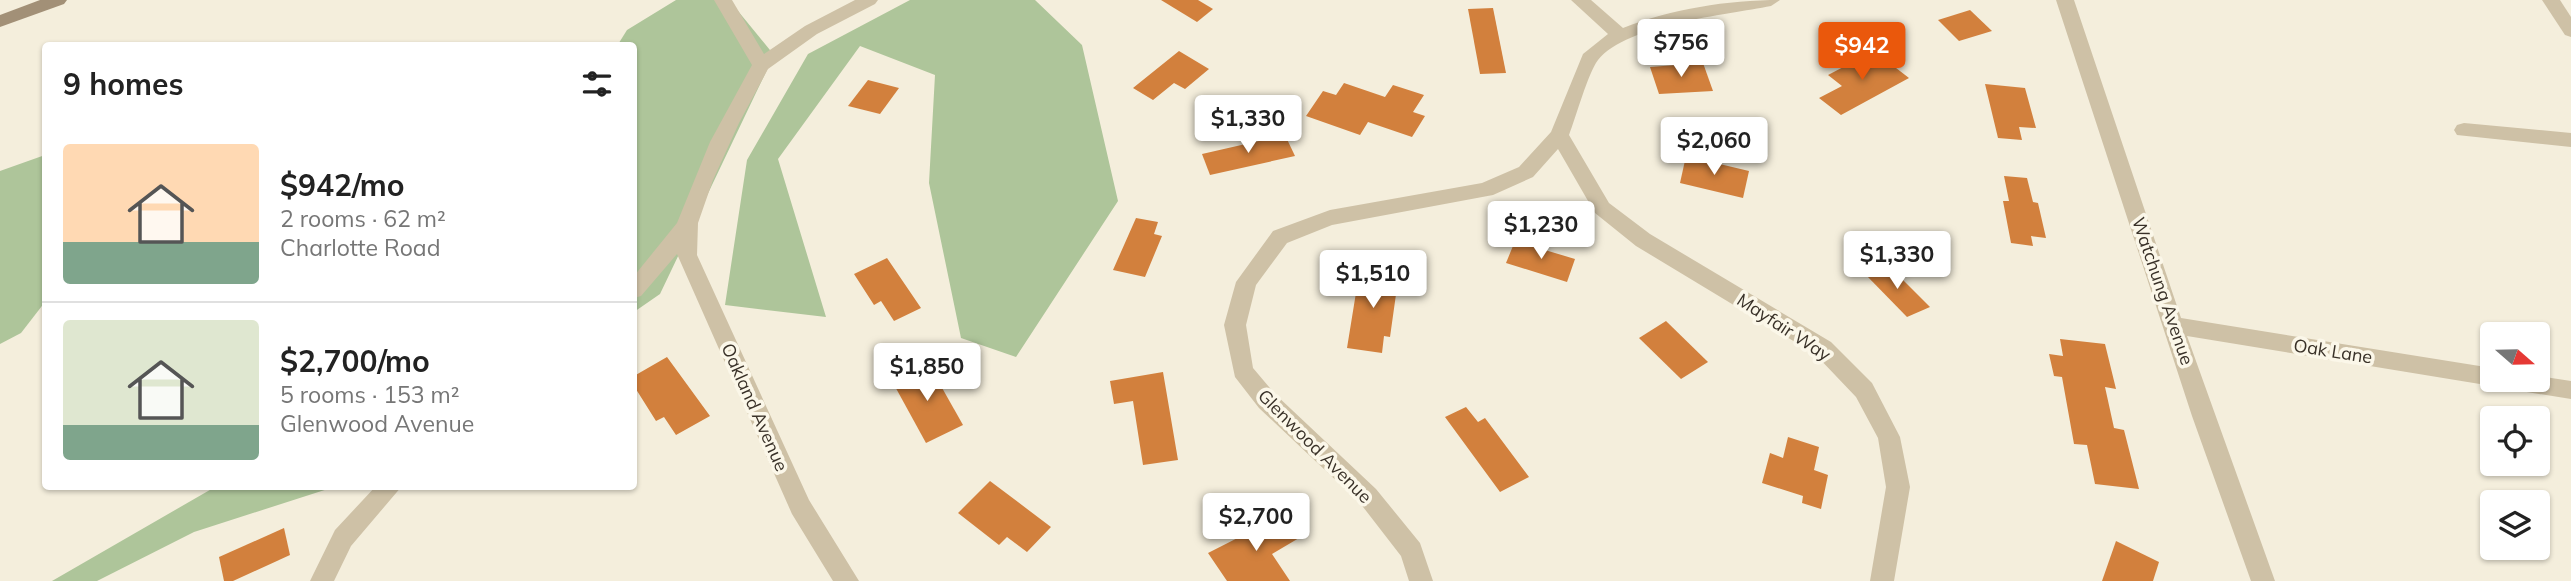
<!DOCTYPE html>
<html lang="en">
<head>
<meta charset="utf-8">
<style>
	body { margin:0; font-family:Mulish,sans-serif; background:#f2f2f2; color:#222; height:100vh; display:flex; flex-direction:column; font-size:26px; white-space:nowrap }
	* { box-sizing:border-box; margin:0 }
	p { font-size:23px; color:#767676 }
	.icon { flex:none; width:38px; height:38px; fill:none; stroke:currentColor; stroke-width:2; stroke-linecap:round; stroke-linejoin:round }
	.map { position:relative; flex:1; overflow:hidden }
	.drawer { position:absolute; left:42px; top:42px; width:595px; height:448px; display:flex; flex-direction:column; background:#fff; border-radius:7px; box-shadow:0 2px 5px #0004 }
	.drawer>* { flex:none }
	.needle { width:46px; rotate:110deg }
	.tools { position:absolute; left:2480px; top:322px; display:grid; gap:14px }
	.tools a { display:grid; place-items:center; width:70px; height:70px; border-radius:7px; background:#fff; box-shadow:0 2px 5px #0004; font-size:35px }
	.price { position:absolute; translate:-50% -60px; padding:0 16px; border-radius:7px; background:#fff; color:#222; font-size:23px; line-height:46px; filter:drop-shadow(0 2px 4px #0008) }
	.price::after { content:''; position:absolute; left:50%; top:42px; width:21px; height:16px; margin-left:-10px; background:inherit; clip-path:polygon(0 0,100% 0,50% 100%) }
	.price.on { background:#ea580c; color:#fff }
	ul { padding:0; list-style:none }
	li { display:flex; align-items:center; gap:21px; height:175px; padding:0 21px }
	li+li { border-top:2px solid #e0e0e0 }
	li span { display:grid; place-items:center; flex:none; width:196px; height:140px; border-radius:7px; color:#555 }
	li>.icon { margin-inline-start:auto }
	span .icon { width:84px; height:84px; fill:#fffc; stroke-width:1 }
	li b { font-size:30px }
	h2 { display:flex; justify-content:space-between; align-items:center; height:84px; padding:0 21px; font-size:30px }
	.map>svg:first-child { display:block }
</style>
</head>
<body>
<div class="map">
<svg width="2571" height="581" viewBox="0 0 2571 581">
	<rect width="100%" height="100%" fill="#f4eedc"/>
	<g fill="#aec59a">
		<polygon points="676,0 729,0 774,55 660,294 634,312 634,46 617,46 627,30"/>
		<polygon points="910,0 1035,0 1082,45 1118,201 1016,357 961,338 929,183 935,75 860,46 778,159 826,317 725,305 747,160 808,54"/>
		<polygon points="45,155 45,302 21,333 0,344 0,171"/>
		<polygon points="215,487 334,487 194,532 97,581 52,581"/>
	</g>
	<g fill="#d2803d">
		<polygon points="1161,0 1198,0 1213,9 1197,22"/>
		<polygon points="1493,8 1506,73 1480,74 1468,9"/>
		<polygon points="1970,10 1992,31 1959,41 1938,20"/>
		<polygon points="1179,51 1209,69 1185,89 1174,83 1153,100 1133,88"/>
		<polygon points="1874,51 1909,78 1841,115 1819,98 1842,86 1828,75"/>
		<polygon points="1703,63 1713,91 1659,94 1650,67"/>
		<polygon points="868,80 899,88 880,114 848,106"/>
		<polygon points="1344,83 1385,97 1393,85 1424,95 1413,112 1425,116 1412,137 1368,122 1360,135 1306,116 1323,91 1336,95"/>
		<polygon points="1985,84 2025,88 2036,128 2019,127 2022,140 1998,138"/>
		<polygon points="1285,135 1295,156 1210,175 1202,154"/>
		<polygon points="1686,156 1749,171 1743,198 1680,183"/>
		<polygon points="2004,176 2027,178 2033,202 2038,203 2046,238 2031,236 2033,246 2011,243 2003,201 2009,201"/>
		<polygon points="1136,218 1158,222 1154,234 1162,236 1145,277 1113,270"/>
		<polygon points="1515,241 1575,259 1567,282 1506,263"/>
		<polygon points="887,258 921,308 894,321 881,301 874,305 854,274"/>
		<polygon points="1887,264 1930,307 1907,317 1865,274"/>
		<polygon points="1360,268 1399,273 1390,337 1384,336 1382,353 1347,348"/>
		<polygon points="1666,321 1708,362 1681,379 1639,338"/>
		<polygon points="2060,339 2105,344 2116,389 2105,387 2114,428 2124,430 2139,489 2095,484 2087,445 2074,444 2062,377 2054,376 2049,354 2063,356"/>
		<polygon points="667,357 710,416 676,435 664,417 656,421 634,386 634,376"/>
		<polygon points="928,363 963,425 926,443 892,381"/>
		<polygon points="1163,372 1178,460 1143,465 1133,401 1114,404 1110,381"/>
		<polygon points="1466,407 1478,422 1485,418 1529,477 1500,492 1445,417"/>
		<polygon points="1788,437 1819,447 1814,470 1828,475 1821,509 1802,503 1803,496 1762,483 1770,453 1783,458"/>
		<polygon points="990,481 1051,527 1027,552 1007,537 999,545 958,513"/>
		<polygon points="1283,515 1299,538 1272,554 1290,581 1227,581 1208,553"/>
		<polygon points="284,528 290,555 233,581 224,581 219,557"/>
		<polygon points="2116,541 2159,562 2153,581 2102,581"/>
	</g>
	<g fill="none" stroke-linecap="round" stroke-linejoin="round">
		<g fill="#cec1a6" fill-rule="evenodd">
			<polygon points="714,0 732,0 764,54 805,26 855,0 878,0 875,4 817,34 768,69 739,123 713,180 698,223 697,255 809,500 859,581 833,581 792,514 677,254 641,296 634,298 634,276 677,223 710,142 752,65"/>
			<path d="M1571,0H1591L1623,28C1672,9 1727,0 1780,0L1771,6C1726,15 1627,24 1598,60C1588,73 1576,117 1569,135L1609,203L1650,234L1831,342L1872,383L1900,437L1910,487L1894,581H1870L1886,487L1878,438L1856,397L1815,354L1636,246L1595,213L1558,149L1533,177L1493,195L1332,225L1287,243L1256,285L1246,325L1253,368L1275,394L1376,489L1420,543L1433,581H1409L1401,556L1360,503L1259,408L1235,377L1224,325L1236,282L1273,231L1330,210L1482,183L1519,167L1551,132L1583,54L1608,34Z"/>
			<polygon points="2056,0 2074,0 2181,318 2492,368 2492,380 2538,380 2538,376 2571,381 2571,399 2508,389 2499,384 2492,386 2187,336 2275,581 2251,581 2192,416"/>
			<polygon points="2542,0 2560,0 2571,17 2571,37 2565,35"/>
			<polygon points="2464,123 2571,133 2571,147 2457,135 2454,130 2457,125"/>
			<polygon points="376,486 402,486 351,546 334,581 310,581 335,530"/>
		</g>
		<polygon fill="#a29077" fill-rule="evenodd" points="40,0 67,0 64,4 0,27 0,15"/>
	</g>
	<g text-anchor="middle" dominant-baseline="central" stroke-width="7" stroke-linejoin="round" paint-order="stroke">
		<g font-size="18" fill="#393128" stroke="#fbf7e9">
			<text transform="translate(2163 291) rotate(71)">Watchung Avenue</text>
			<text transform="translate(1784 327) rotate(33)">Mayfair Way</text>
			<text transform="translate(2333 351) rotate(9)">Oak Lane</text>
			<text transform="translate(755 407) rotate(66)">Oakland Avenue</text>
			<text transform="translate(1315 446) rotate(45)">Glenwood Avenue</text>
		</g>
	</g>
</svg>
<div class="tools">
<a><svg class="needle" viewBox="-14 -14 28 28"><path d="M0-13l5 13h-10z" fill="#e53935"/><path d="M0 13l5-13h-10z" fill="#767676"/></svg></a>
<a><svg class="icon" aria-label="locate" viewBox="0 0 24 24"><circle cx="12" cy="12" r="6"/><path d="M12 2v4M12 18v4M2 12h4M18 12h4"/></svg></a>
<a><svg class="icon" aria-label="layers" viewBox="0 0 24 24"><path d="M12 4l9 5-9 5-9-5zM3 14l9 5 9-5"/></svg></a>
</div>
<b class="price" style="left:1681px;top:79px">$756</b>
<b class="price on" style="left:1862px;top:82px">$942</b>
<b class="price" style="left:1248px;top:155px">$1,330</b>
<b class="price" style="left:1714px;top:177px">$2,060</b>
<b class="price" style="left:1541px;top:261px">$1,230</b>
<b class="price" style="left:1897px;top:291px">$1,330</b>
<b class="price" style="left:1373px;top:310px">$1,510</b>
<b class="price" style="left:927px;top:403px">$1,850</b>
<b class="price" style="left:1256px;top:553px">$2,700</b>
<section class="drawer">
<h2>9 homes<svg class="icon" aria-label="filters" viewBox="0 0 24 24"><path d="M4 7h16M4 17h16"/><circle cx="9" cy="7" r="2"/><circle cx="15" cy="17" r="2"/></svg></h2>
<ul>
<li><span style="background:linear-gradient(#ffd9b3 70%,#7fa58c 0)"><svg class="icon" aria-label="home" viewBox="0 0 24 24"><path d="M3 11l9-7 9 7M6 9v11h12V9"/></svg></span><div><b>$942/mo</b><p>2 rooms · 62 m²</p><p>Charlotte Road</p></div></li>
<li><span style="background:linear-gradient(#dfe7d0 75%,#7fa58c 0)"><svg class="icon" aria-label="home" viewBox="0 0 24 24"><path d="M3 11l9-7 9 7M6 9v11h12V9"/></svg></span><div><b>$2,700/mo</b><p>5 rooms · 153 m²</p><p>Glenwood Avenue</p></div></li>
</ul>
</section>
</div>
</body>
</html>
